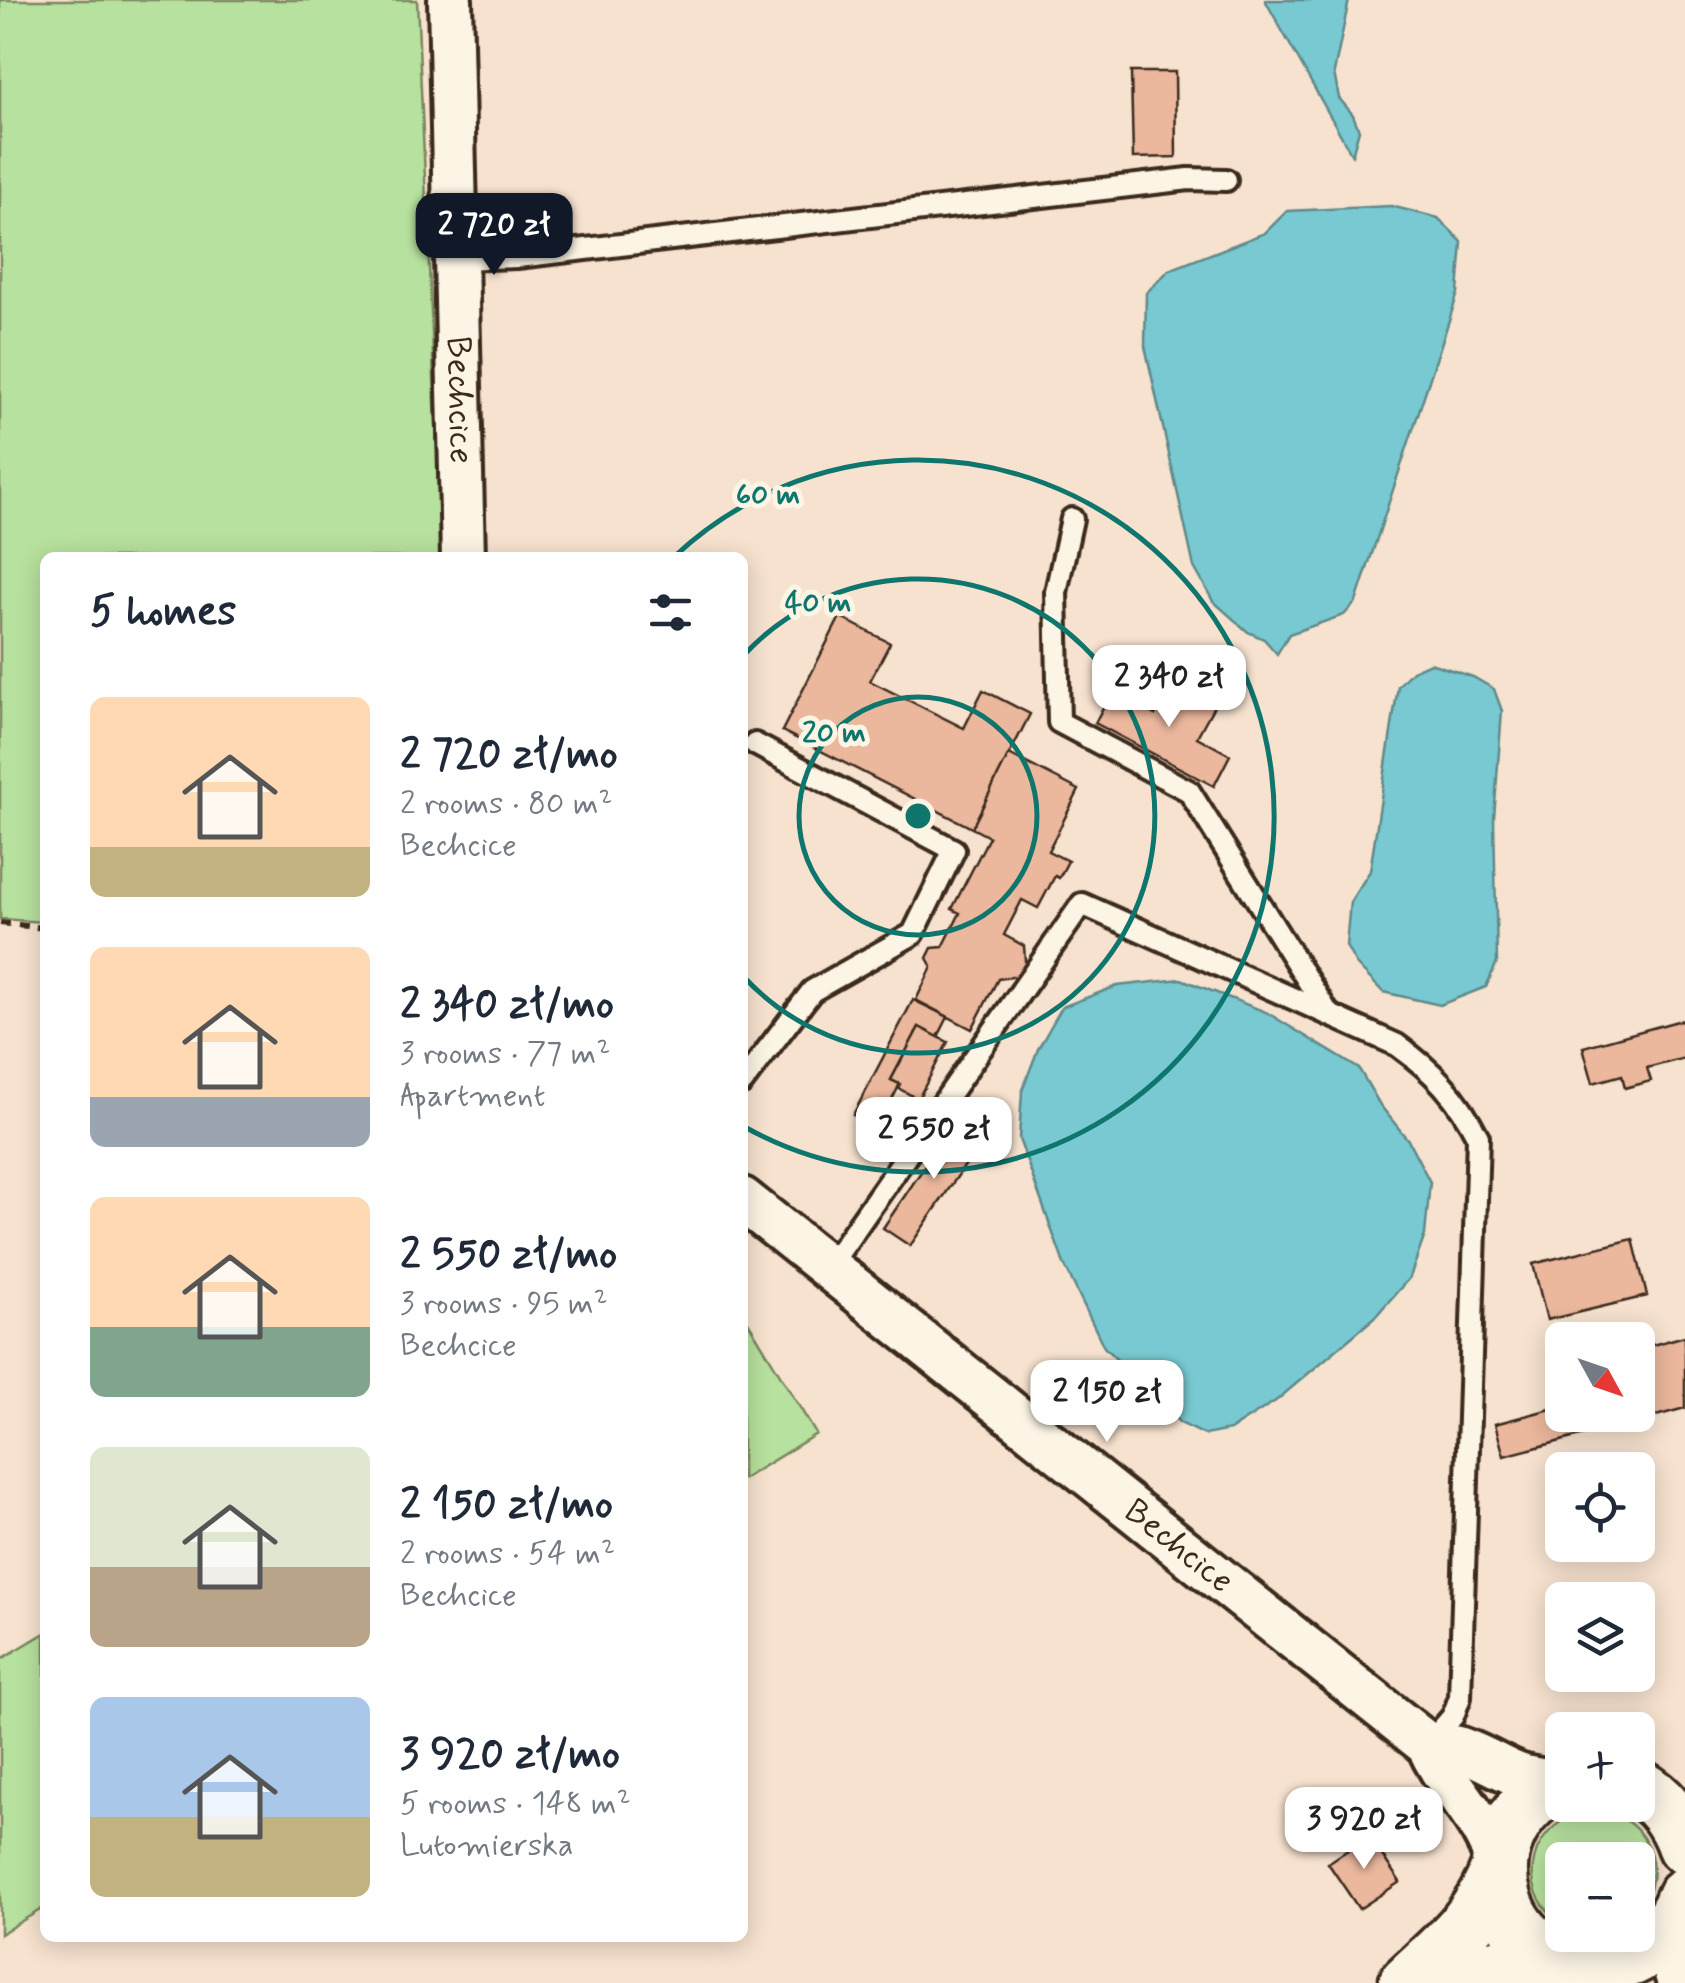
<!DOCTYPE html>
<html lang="en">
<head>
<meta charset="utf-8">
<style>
	body { margin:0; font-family:Mynerve,sans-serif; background:#f6f6f7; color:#1f2937; height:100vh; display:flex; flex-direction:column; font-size:38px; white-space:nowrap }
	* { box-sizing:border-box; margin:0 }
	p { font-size:32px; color:#747a83 }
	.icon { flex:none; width:55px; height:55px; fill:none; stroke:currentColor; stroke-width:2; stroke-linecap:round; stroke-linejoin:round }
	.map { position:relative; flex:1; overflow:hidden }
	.details { position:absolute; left:40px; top:552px; width:708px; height:1390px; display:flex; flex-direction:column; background:#fff; border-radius:15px; box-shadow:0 5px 25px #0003 }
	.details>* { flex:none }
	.needle { width:65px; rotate:130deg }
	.tools { position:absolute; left:1545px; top:1322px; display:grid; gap:20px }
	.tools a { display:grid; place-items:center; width:110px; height:110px; border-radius:15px; background:#fff; box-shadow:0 5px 25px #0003; font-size:50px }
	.price { position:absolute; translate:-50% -85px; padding:0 22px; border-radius:20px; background:#fff; color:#222; font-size:32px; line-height:65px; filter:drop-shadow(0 2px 5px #0008) }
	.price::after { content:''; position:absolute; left:50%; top:60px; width:30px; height:22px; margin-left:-15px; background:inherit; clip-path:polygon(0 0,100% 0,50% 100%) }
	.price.on { background:#111827; color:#fff }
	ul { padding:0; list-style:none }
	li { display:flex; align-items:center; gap:30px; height:250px; padding:0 50px }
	li span { display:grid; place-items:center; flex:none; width:280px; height:200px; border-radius:15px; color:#555 }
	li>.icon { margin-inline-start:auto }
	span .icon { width:120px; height:120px; fill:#fffc; stroke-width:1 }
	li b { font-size:42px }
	h2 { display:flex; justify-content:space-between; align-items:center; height:120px; padding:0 50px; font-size:42px }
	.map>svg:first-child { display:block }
</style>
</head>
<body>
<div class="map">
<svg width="1685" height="1983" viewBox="0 0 1685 1983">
	<rect width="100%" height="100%" fill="#f7e2cf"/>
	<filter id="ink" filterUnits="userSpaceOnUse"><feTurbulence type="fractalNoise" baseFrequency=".01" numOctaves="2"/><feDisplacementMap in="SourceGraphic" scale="20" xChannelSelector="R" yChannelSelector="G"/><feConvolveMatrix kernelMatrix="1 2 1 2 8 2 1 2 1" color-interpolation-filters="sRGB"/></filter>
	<g filter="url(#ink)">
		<g fill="#b7e19e" stroke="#79865e" stroke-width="2.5">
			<polygon points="0,0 417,0 442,557 45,558 45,922 0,919"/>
			<polygon points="742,1312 816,1434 743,1479 742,1479"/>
			<polygon points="45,1633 45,1907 0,1934 0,1660"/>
			<path d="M1589,1810C1646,1811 1671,1868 1638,1913V1860H1562V1923C1510,1888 1532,1821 1589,1810Z"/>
		</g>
		<g fill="#78c9d1" stroke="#608989" stroke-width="2.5">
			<polygon points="1265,0 1349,0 1334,73 1339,98 1353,115 1359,130 1352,155"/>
			<polygon points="1391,206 1438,218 1462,242 1458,293 1356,602 1344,615 1289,634 1277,654 1264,639 1248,632 1213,601 1194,567 1145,346 1146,293 1169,270 1265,233 1287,211"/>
			<polygon points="1430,663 1473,677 1494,689 1502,711 1494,818 1497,962 1486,987 1440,1005 1383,992 1356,964 1346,946 1350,902 1370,871 1398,686 1412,671"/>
			<polygon points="1181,979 1266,1012 1359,1069 1380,1105 1408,1140 1430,1182 1425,1235 1410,1277 1374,1318 1277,1400 1230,1430 1205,1435 1180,1423 1104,1347 1064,1264 1019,1139 1022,1091 1038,1049 1062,1007 1117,986"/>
		</g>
		<g fill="#ebb79d" stroke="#3b2a1e" stroke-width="2.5">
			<polygon points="1131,72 1175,72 1176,157 1133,158"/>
			<polygon points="840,617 890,643 870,681 964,728 983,690 1030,714 972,828 782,731"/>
			<polygon points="1173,680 1216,702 1197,737 1230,755 1214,786 1095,723 1111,692 1155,715"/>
			<polygon points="1009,754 1079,790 1048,851 1068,861 1059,878 1055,876 1038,908 1022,900 1004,935 1024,946 1026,975 998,979 972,1029 916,1000 932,967 927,958 932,948 943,947 960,913 952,909 989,837 972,828"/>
			<polygon points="913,1000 948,1017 938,1037 919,1027 891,1080 900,1084 877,1129 853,1115"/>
			<polygon points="1685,1019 1685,1058 1647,1068 1651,1081 1625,1088 1622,1075 1593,1083 1583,1047"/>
			<polygon points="919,1027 948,1042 918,1099 898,1088 900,1084 891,1080"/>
			<polygon points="958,1117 985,1136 910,1246 883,1228"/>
			<polygon points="1633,1239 1647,1296 1547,1320 1533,1264"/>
			<polygon points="1685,1336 1685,1408 1634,1422 1632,1415 1638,1415 1638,1349"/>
			<polygon points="1562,1406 1562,1415 1632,1415 1633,1422 1504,1456 1495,1424"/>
			<polygon points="1369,1836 1400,1882 1359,1909 1328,1863"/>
		</g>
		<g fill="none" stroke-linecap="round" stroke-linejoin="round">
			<g stroke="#3b2a1e" stroke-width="28">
				<g id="service">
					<polyline points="457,259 517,257 1189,179 1226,180"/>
					<polyline points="1072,519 1056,592 1059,722 1189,791 1328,1013"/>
					<polyline points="742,1083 812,991 913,934 954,850 755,744"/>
					<path d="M828,1268L1082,904L1397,1045C1433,1071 1458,1097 1478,1137L1460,1697L1453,1716L1428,1745"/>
				</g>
			</g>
			<g stroke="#3b2a1e" stroke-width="50">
				<g id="minor">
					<path id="s1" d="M450,0L463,558"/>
					<path id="s2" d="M742,1199L1428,1745C1449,1792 1484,1815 1499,1869"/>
					<path d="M1428,1745C1438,1746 1451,1745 1461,1749C1503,1764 1512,1782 1562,1781"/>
				</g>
			</g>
			<g stroke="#3b2a1e" stroke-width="60">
				<polyline id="tertiary" points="1677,1917 1679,1966 1684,1983"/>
			</g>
			<g stroke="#3b2a1e" stroke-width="62">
				<g id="secondary">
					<path d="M1562,1781C1449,1836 1503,1983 1615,1963C1651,1955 1672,1929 1685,1896"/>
					<path d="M1638,1787C1662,1800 1676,1820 1685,1846"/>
					<path d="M1407,1983C1447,1945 1479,1922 1499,1869"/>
					<path d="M1458,1983C1492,1967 1520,1958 1558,1959"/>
				</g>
			</g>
			<polyline stroke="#3b2a1e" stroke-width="6" stroke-dasharray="10 8" stroke-linecap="butt" points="0,923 45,928"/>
			<use href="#service" stroke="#fcf5e5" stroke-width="20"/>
			<use href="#minor" stroke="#fcf5e5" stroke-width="42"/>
			<use href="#tertiary" stroke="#fcf5e5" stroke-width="52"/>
			<use href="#secondary" stroke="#fcf5e5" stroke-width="55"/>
		</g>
	</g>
	<g fill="none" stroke="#0f766e" stroke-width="5">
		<circle cx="918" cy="816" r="119"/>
		<path d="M743 656A237 237 0 1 1 743 976"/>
		<path d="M675 556A356 356 0 1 1 743 1126"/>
	</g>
	<g text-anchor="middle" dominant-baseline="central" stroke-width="10" stroke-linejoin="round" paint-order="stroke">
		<g font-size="35" fill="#3b2a1e" stroke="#fcf5e5">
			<text stroke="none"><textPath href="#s1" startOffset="400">Bechcice</textPath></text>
			<text stroke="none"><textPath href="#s2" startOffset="558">Bechcice</textPath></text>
		</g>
	</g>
	<circle cx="918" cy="816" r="15" fill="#0f766e" stroke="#fcf5e5" stroke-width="5"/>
	<g font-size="30" text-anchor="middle" font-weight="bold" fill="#0f766e" stroke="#fcf5e5" stroke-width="10" stroke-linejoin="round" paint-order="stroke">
		<text x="768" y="504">60 m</text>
		<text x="818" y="612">40 m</text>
		<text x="834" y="742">20 m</text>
	</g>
</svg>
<div class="tools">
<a><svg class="needle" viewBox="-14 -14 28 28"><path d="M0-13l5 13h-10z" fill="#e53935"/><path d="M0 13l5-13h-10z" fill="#747a83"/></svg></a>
<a><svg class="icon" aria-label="locate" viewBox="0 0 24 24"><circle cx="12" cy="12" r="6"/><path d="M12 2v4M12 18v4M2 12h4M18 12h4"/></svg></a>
<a><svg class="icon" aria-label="layers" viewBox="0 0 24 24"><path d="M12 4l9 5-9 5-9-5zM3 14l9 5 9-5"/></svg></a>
<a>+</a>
<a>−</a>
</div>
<b class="price on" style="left:494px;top:278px">2 720 zł</b>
<b class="price" style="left:1169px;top:730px">2 340 zł</b>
<b class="price" style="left:934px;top:1182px">2 550 zł</b>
<b class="price" style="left:1107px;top:1445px">2 150 zł</b>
<b class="price" style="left:1364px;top:1872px">3 920 zł</b>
<section class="details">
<h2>5 homes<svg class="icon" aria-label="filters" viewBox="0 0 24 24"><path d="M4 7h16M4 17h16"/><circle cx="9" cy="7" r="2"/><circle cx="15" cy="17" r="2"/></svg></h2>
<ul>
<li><span style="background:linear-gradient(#ffd9b3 75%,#c2b280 0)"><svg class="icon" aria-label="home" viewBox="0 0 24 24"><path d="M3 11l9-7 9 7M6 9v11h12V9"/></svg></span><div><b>2 720 zł/mo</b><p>2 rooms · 80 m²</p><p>Bechcice</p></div></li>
<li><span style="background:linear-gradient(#ffd9b3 75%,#9aa5b1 0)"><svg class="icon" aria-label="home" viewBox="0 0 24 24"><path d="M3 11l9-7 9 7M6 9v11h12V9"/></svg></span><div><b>2 340 zł/mo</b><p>3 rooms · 77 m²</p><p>Apartment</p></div></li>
<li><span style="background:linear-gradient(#ffd9b3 65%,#7fa58c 0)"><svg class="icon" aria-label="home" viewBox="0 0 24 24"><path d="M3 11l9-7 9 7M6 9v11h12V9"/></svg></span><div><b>2 550 zł/mo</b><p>3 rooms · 95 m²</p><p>Bechcice</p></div></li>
<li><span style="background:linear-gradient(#dfe7d0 60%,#b9a48a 0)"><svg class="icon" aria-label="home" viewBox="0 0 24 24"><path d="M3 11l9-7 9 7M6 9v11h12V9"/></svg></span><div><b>2 150 zł/mo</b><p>2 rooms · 54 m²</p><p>Bechcice</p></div></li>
<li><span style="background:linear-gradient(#a9c7e8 60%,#c2b280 0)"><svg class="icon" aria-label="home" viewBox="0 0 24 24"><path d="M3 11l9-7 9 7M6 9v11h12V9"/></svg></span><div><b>3 920 zł/mo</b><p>5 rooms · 148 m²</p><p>Lutomierska</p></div></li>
</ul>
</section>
</div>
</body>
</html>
